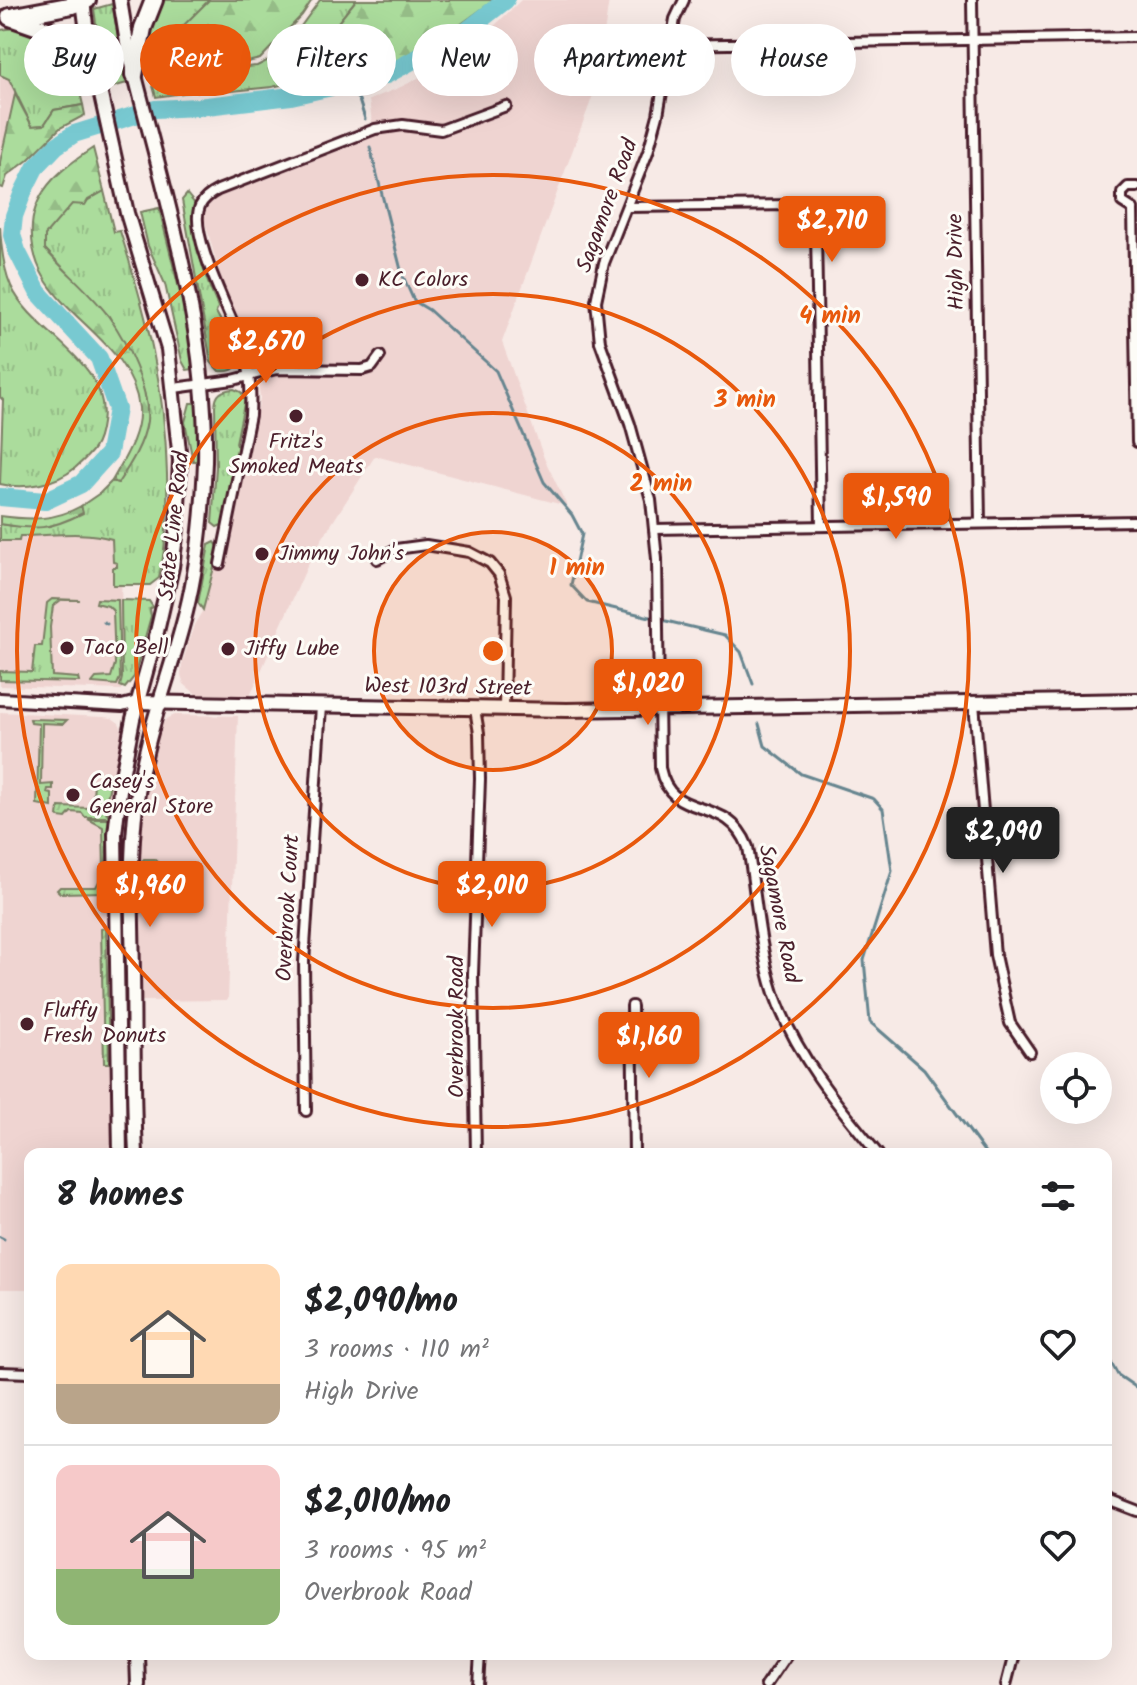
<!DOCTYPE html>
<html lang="en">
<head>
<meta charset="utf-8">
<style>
	body { margin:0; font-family:Kalam,sans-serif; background:#f2f2f2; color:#202124; height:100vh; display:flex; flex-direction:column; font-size:30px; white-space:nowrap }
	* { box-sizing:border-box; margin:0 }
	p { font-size:26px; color:#757577 }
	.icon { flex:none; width:44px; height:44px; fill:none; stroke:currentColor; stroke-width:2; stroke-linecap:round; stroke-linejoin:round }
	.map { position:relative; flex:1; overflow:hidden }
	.sheet { position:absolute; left:24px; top:1148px; width:1088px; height:512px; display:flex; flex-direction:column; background:#fff; border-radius:16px; box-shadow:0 8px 32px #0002 }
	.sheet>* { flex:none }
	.guide { position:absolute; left:24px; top:24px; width:1090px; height:72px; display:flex; gap:16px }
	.buttons { position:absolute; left:1040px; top:1052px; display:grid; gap:16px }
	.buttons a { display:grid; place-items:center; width:72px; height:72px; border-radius:50%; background:#fff; box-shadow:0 8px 32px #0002; font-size:40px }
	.price { position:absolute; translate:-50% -68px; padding:0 18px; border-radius:8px; background:#ea580c; color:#fff; font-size:26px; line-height:52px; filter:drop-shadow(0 2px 4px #0008) }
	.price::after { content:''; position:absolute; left:50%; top:48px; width:24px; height:18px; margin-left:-12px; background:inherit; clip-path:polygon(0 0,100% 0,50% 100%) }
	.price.current { background:#222; color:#fff }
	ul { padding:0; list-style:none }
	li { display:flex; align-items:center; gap:24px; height:200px; padding:0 32px }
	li+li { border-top:2px solid #e0e0e0 }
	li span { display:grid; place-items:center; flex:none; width:224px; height:160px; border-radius:16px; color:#555 }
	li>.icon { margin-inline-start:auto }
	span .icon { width:96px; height:96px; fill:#fffc; stroke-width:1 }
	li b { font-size:34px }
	h2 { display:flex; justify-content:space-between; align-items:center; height:96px; padding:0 32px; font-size:34px }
	.pill { padding:0 28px; border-radius:36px; background:#fff; box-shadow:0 8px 32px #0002; font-size:28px; line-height:72px }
	.pill.current { background:#ea580c; color:#fff }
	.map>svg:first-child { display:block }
</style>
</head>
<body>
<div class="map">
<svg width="1137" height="1685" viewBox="0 0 1137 1685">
	<defs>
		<pattern id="grass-tufts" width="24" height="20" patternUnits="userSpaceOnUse" patternTransform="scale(2)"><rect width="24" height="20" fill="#abdc9c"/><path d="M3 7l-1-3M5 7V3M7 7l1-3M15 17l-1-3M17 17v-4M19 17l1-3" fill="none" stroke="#95bc87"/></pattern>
		<pattern id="forest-firs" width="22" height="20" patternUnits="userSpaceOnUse" patternTransform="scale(2)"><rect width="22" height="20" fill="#abdc9c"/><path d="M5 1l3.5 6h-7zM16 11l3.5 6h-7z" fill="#95bc87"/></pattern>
		<pattern id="garden-furrows" width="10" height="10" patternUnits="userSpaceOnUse" patternTransform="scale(2)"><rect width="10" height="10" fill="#abdc9c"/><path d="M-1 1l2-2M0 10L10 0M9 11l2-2" fill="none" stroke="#95bc87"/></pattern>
	</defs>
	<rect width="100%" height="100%" fill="#f7eae6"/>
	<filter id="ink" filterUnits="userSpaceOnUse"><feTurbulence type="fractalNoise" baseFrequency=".0125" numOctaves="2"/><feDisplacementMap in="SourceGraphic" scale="16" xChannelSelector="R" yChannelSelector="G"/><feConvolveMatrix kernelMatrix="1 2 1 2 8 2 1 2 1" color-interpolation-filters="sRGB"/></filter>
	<g filter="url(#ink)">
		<g fill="#efd4d1">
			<polygon points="521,0 609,0 596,87 502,342 544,458 567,506 375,456 313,553 250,696 196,694 184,684 181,675 182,664 194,625 203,610 217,558 228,558 260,398 256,363 223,287 204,218 206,209 211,202 219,197 374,137 369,100 403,86 449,62 485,35"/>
			<polygon points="0,75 9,79 15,94 0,162"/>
			<polygon points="121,532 122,690 0,686 0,535"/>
			<polygon points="0,712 103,717 112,718 119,723 123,731 109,837 114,1154 30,1154 30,1289 0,1289"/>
			<polygon points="175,715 238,716 228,1000 141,1001 139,856 141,821 158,730 166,719"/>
		</g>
		<g fill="url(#grass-tufts)" stroke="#7a7e64" stroke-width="2">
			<polygon points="159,0 209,0 150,75 147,45"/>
			<polygon points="320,0 356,0 327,36 298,81 272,87 231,91 234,78 194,78 190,92 156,97 153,86 199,71 257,66 267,61 293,37"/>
			<polygon points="112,4 127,83 109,88 100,52 94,9"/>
			<path d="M14,28C47,30 69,49 82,79L77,80L83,105L54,110L44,125L32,126L9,79L0,75V30Z"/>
			<path d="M104,191L114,232L120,231C147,316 165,384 167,474C168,508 167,544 159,578L150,585H113V567H117V563L113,562L112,539C84,530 49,536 20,536L19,541H0V524L14,526L82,513L81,506L100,493L112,481L118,483L147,406L144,392L131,357L109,316L45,249V235L72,203L88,200Z"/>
			<path d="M187,194L195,204C188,230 207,283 218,307L216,312C223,327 258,376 219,371L211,362L182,200Z"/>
			<polygon points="159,208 185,313 194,369 187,370 182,361 165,284 148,246 140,212"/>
			<path d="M0,226C1,246 3,268 11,286C33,335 112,361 102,423C99,446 93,452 75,468C56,484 24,490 0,484L3,400L0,397Z"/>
			<path d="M234,389L241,392L245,399L236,443L239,451L224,524L217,527L212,523L216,467L215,406C216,393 222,390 234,389Z"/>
			<polygon points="190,403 197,403 198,461 193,461 185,422"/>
			<polygon points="215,542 219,548 203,610 198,603 209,545"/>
			<polygon points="52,599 80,600 61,600 53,606 50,627 52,676 78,678 79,682 0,680 0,671 32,672 35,646 42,646 47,603"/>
			<polygon points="97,599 118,600 120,678 117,685 92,683 96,678 111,677 115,664 113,611 108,606 96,603"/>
			<polygon points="121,600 149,601 153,607 150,609 151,616 134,677 125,688 120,686 122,678"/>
			<polygon points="30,719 67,720 63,724 42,723 41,785 53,784 53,789 48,789 47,793 52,794 52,807 37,804 39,724 31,723"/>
			<polygon points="107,774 112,775 105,808 109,817 85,817 82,813 71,812 66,818 58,817 59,807 92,808 94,784 103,784 104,776"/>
			<polygon points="88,819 109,819 104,892 60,893 57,890 60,887 96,887 104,872 103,827"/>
			<polygon points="155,859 160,864 158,880 142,883 139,879 140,863 144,859"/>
		</g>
		<g fill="url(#forest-firs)" stroke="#7a7e64" stroke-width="2">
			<polygon points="209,0 312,0 302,15 260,59 243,63 206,64 152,80 150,75 160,60 162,47"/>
			<polygon points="356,0 494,0 427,49 397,64 298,81 327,36"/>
			<polygon points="204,75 220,75 234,79 231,91 190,92 194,78"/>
			<polygon points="15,94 32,126 44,125 54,110 83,105 85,115 60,128 28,160 7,176 3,188 0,187 0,162"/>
			<path d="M93,148L104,191L88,200L85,205L72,204L45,235V249C64,271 93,294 109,317C127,342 150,390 147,421C144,443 130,465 118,483L112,481C124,459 141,434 139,408C130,329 26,311 32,225C35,188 64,167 93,148Z"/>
			<path d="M81,506L83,513C49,530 37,530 0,524V516C30,520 54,521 81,506Z"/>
		</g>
		<polygon fill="url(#garden-furrows)" stroke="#7a7e64" stroke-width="2" points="106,928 109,1063 104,1063 101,929"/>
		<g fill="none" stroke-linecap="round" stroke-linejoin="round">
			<g stroke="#66858f" stroke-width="3">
				<polyline points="344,84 359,100 365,119"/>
				<polyline points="370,147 402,274 414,301 429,310 496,371 544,482 572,515 582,534 571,585 587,602 650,617"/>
				<polyline points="666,621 725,635 741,652 753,684"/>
				<polyline points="104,622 107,624"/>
				<polyline points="759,724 765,746 801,774 874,799 883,809 892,871 864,960 870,1022 924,1069 986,1154"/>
				<polyline points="0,1237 4,1239"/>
				<polyline points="1106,1353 1118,1375 1137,1388"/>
			</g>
			<polyline stroke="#78c9d1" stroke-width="18" points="0,497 45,501 81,484 109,453 117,409 99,358 38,292 17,251 12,235 14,216 23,192 35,168 56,146 74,134 155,109 198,107 291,96 386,75 465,32 506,0"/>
			<g stroke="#4a1f2b" stroke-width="14">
				<g id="minor">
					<path d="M684,0L675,19L658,115L648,152L604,263L596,301L600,342L630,424L651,500L657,559L660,768C672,825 726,791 748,847C756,895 759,947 774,993C795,1054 838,1106 878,1154"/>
					<polyline points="972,0 980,523"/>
					<polyline points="669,45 1137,37"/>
					<path d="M627,207L795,205C810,210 813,215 816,231L821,526"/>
					<polyline points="1133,209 1137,442"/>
					<polyline points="1133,209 1122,202 1122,193 1128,187 1137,187"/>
					<polyline points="174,388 233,380 276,369 362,370 372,367 380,356"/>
					<polyline points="654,529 1137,521"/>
					<polyline points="377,559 396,549 426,545 469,552 490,563 499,574 506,596 504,709"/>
					<path d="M220,564L250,415C251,395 251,373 245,353C236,323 187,235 200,206C204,198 210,194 218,190L375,129L403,125L441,130L506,106"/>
					<polyline points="974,703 995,955 1010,1023 1030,1052"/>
					<polyline points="475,709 479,733 480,779 473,974 476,1154"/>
					<polyline points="632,1006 634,1154"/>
					<polyline points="306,1111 304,962 321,706"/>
					<polyline points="0,1372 30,1373"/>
					<polyline points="1106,1499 1137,1511"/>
					<polyline points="478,1685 480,1654"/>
					<polyline points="766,1685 787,1654"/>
					<polyline points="1006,1685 1014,1654"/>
				</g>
			</g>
			<g stroke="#4a1f2b" stroke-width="16">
				<polyline id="tertiary" points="0,699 122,706 137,702"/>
			</g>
			<g stroke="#4a1f2b" stroke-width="18">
				<g id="secondary">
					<path d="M120,0L127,43C160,181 208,319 205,462C203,512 198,564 186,612C172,669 150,723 140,781C128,844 132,909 133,973C134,1033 133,1094 136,1154"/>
					<polyline points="83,1 87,32 127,213 168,349 180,460 177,529 172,567 156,636 133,719 121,781 115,834 120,1154"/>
					<polyline points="137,702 567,710 1137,700"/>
					<polyline points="137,1654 138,1685"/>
				</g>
			</g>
			<g stroke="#4a1f2b" stroke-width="22">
				<g id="motorway">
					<polyline points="15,16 73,5 87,0"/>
					<polyline points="10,17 50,31 95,65"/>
					<polyline points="134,75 143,28 154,0"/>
				</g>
			</g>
			<use href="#minor" stroke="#fdfcf7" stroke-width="8"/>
			<use href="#tertiary" stroke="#fdfcf7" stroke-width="10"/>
			<use href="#secondary" stroke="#fdfcf7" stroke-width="12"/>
			<use href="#motorway" stroke="#fdfcf7" stroke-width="16"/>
		</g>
	</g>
	<circle cx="493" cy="651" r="119" fill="#e8590c" fill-opacity=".12"/>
	<g fill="none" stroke="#e8590c" stroke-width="4">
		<circle cx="493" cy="651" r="119"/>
		<circle cx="493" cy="651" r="238"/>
		<circle cx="493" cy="651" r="357"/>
		<circle cx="493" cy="651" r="476"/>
	</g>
	<g fill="#4a1f2b" stroke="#fdfcf7" stroke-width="3">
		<circle cx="362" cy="280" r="8"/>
		<circle cx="296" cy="416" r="8"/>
		<circle cx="262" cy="554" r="8"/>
		<circle cx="67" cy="648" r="8"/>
		<circle cx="228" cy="649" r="8"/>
		<circle cx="73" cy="795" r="8"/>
		<circle cx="27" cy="1024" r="8"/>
	</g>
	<g text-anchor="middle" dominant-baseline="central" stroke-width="6" stroke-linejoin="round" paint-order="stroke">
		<g font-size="22" fill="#4a1f2b" stroke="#fdfcf7">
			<text transform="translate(608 206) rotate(-70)">Sagamore Road</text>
			<text transform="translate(957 262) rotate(-91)">High Drive</text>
			<text transform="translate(175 526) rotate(-84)">State Line Road</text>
			<text transform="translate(448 688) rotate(1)">West 103rd Street</text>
			<text transform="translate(289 908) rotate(-87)">Overbrook Court</text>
			<text transform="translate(778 914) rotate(79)">Sagamore Road</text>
			<text transform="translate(457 1027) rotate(-90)">Overbrook Road</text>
		</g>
		<g font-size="22" fill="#4a1f2b" stroke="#fdfcf7" text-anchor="start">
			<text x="378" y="280">KC Colors</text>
			<text x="296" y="442" text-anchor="middle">Fritz's<tspan x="296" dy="25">Smoked Meats</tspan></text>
			<text x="278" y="554">Jimmy John's</text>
			<text x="83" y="648">Taco Bell</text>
			<text x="244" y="649">Jiffy Lube</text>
			<text x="89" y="782">Casey's<tspan x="89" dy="25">General Store</tspan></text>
			<text x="43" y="1011">Fluffy<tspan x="43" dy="25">Fresh Donuts</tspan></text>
		</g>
	</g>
	<circle cx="493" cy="651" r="12" fill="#e8590c" stroke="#fdfcf7" stroke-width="4"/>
	<g font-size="24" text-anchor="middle" font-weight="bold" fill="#e8590c" stroke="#fdfcf7" stroke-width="6" stroke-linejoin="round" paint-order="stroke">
		<text x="830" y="323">4 min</text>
		<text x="745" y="407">3 min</text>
		<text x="661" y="491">2 min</text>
		<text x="577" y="575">1 min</text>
	</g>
</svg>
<div class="buttons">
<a><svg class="icon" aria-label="locate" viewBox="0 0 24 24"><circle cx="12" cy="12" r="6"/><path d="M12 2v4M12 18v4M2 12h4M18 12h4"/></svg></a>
</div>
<b class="price" style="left:832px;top:264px">$2,710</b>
<b class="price" style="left:266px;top:385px">$2,670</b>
<b class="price" style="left:896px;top:541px">$1,590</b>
<b class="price" style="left:648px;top:727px">$1,020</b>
<b class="price current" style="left:1003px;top:875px">$2,090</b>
<b class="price" style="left:150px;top:929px">$1,960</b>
<b class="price" style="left:492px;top:929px">$2,010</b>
<b class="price" style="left:649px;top:1080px">$1,160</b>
<div class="guide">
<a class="pill">Buy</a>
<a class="pill current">Rent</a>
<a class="pill">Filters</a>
<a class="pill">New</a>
<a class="pill">Apartment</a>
<a class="pill">House</a>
</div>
<section class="sheet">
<h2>8 homes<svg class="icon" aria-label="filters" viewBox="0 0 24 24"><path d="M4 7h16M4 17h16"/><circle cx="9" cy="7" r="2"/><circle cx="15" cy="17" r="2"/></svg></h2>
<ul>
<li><span style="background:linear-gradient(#ffd9b3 75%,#b9a48a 0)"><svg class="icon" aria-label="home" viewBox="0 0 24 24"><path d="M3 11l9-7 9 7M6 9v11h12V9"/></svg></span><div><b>$2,090/mo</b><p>3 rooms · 110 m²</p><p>High Drive</p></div><svg class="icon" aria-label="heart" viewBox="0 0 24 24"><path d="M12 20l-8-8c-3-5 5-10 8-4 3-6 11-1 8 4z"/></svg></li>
<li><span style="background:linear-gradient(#f6c9c9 65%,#8fb573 0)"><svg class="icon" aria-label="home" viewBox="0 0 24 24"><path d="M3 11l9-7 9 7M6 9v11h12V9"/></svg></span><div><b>$2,010/mo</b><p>3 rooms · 95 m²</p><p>Overbrook Road</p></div><svg class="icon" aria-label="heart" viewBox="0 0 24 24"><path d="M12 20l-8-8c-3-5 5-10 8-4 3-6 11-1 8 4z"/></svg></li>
</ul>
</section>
</div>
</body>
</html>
